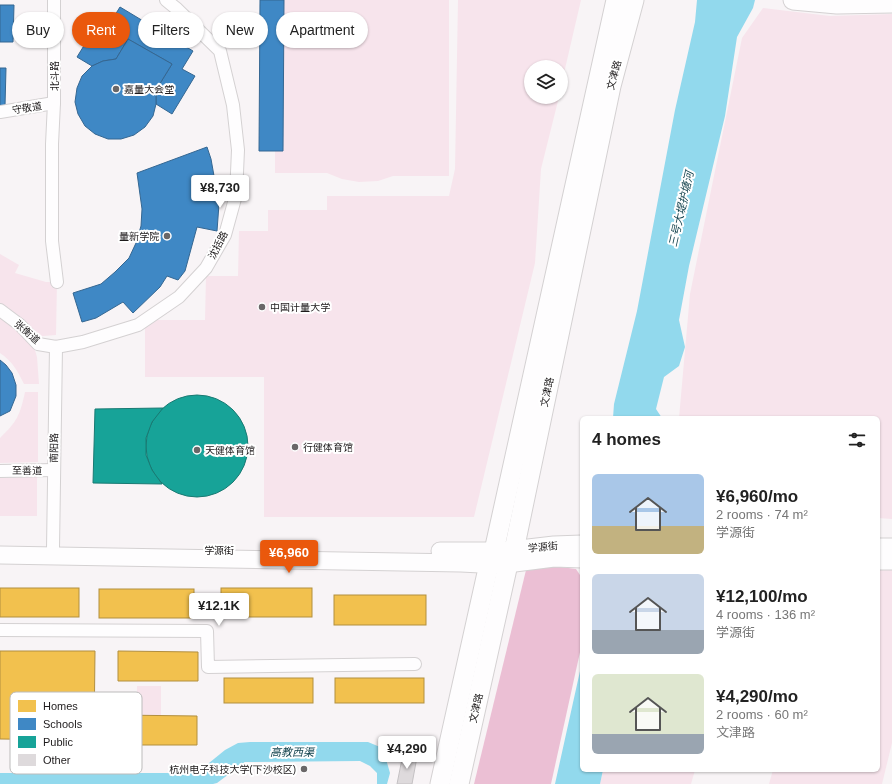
<!DOCTYPE html>
<html lang="en">
<head>
<meta charset="utf-8">
<style>
	body { margin:0; font-family:Helvetica,"Noto Sans SC",sans-serif; background:#f6f6f6; color:#222; height:100vh; display:flex; flex-direction:column; font-size:15px; white-space:nowrap }
	* { box-sizing:border-box; margin:0 }
	p { font-size:13px; color:#767676 }
	.icon { flex:none; width:22px; height:22px; fill:none; stroke:currentColor; stroke-width:2; stroke-linecap:round; stroke-linejoin:round }
	.map { position:relative; flex:1; overflow:hidden }
	.side { position:absolute; left:580px; top:416px; width:300px; height:356px; display:flex; flex-direction:column; background:#fff; border-radius:6px; box-shadow:0 1px 3px #0004 }
	.side>* { flex:none }
	.top-card { position:absolute; left:12px; top:12px; width:380px; height:36px; display:flex; gap:8px }
	.tools { position:absolute; left:524px; top:60px; display:grid; gap:8px }
	.tools a { display:grid; place-items:center; width:44px; height:44px; border-radius:50%; background:#fff; box-shadow:0 1px 3px #0004; font-size:20px }
	.price { position:absolute; translate:-50% -34px; padding:0 9px; border-radius:4px; background:#fff; color:#222; font-size:13px; line-height:26px; filter:drop-shadow(0 1px 2px #0008) }
	.price::after { content:''; position:absolute; left:50%; top:24px; width:12px; height:9px; margin-left:-6px; background:inherit; clip-path:polygon(0 0,100% 0,50% 100%) }
	.price.current { background:#ea580c; color:#fff }
	ul { padding:0; list-style:none }
	li { display:flex; align-items:center; gap:12px; height:100px; padding:0 12px }
	li span { display:grid; place-items:center; flex:none; width:112px; height:80px; border-radius:6px; color:#555 }
	li>.icon { margin-inline-start:auto }
	span .icon { width:48px; height:48px; fill:#fffc; stroke-width:1 }
	li b { font-size:17px }
	h2 { display:flex; justify-content:space-between; align-items:center; height:48px; padding:0 12px; font-size:17px }
	.tag { padding:0 14px; border-radius:18px; background:#fff; box-shadow:0 1px 3px #0004; font-size:14px; line-height:36px }
	.tag.current { background:#ea580c; color:#fff }
	.map>svg:first-child { display:block }
</style>
</head>
<body>
<div class="map">
<svg width="892" height="784" viewBox="0 0 892 784">
	<rect width="100%" height="100%" fill="#f8f4f6"/>
	<g fill="#f7e4ec">
		<polygon points="284,0 449,0 449,176 393,176 378,181 359,182 342,179 327,173 275,173 275,151 283,151"/>
		<polygon points="458,0 581,0 561,86 561,67 531,67 531,97 559,97 541,169 535,263 474,517 264,517 264,377 145,377 145,320 205,320 206,276 238,276 239,231 268,231 268,210 327,210 327,196 449,196 455,169"/>
		<polygon points="763,8 830,16 892,14 892,519 878,518 878,418 679,418 690,294 742,38"/>
		<path d="M0,254L19,265L15,273L46,282H57L56,335L31,337L37,357L39,384H24C17,370 13,362 0,353Z"/>
		<path d="M25,392H38V462L0,463V438C17,422 20,415 25,392Z"/>
		<polygon points="37,477 37,516 0,516 0,478"/>
		<polygon points="878,553 892,553 892,743 882,784 769,784 773,770 878,770"/>
		<polygon points="137,686 161,686 161,737 136,737"/>
		<polygon points="603,770 695,770 691,784 600,784"/>
	</g>
	<polygon fill="#ebbfd4" points="527,566 553,566 576,569 582,578 582,643 551,784 474,784"/>
	<g fill="#92d9ed">
		<polygon points="697,0 755,0 753,8 737,37 725,116 689,266 679,320 685,347 679,366 664,377 656,409 662,418 613,418 614,404 637,311 675,110 695,22"/>
		<polygon points="582,662 582,770 603,770 600,784 555,784"/>
		<polygon points="250,742 368,742 380,747 384,752 390,773 387,784 377,784 377,773 370,766 360,761 245,762 217,783 213,784 0,784 0,773 177,773 193,769 209,763 225,750 238,743"/>
	</g>
	<g fill="#f2c14e" stroke="#b28f3f">
		<rect x="0" y="588" width="79" height="29"/>
		<rect x="221" y="588" width="91" height="29"/>
		<rect x="99" y="589" width="95" height="29"/>
		<rect x="334" y="595" width="92" height="30"/>
		<polygon points="0,651 95,651 94,740 0,739"/>
		<polygon points="118,651 198,652 198,681 118,681"/>
		<rect x="224" y="678" width="89" height="25"/>
		<rect x="335" y="678" width="89" height="25"/>
		<polygon points="117,715 197,716 197,745 117,745"/>
	</g>
	<g fill="#3f88c5" stroke="#356792">
		<polygon points="260,0 284,0 283,151 259,151"/>
		<polygon points="0,5 14,5 13,42 0,42"/>
		<polygon points="120,7 193,51 182,69 195,76 172,114 156,104 156,90 172,64 128,39 116,59 103,61 92,66 77,57 101,18 110,23"/>
		<polygon points="128,39 172,64 156,90 156,104 153,116 145,127 134,135 121,139 108,139 95,134 85,126 78,114 75,102 77,88 82,76 92,66 103,61 116,59"/>
		<polygon points="0,68 6,68 5,106 0,106"/>
		<polygon points="207,147 211,159 219,204 217,231 197,227 185,271 178,280 167,276 160,287 133,313 123,302 96,318 82,322 73,293 101,284 115,272 129,258 136,243 141,226 142,209 137,173"/>
		<polygon points="0,360 6,365 12,373 16,385 16,396 10,411 0,416"/>
	</g>
	<g fill="#17a398" stroke="#197a73">
		<circle cx="197" cy="446" r="51"/>
		<polygon points="163,408 152,422 146,438 146,455 152,470 162,484 93,483 95,409"/>
	</g>
	<polygon fill="#dedadc" stroke="#c4c1c3" points="403,754 417,757 412,784 397,784"/>
	<g fill="none" stroke-linecap="round" stroke-linejoin="round">
		<g stroke="#d4d1d2" stroke-width="14">
			<g id="street">
				<polyline points="54,0 54,103 52,144 52,241 57,282"/>
				<polyline points="0,112 54,103"/>
				<polyline points="0,310 20,325 38,344 56,347 83,342 138,325 179,297 206,268 225,235 236,195 238,150 233,105 220,51 177,9 166,0"/>
				<polyline points="0,471 54,470"/>
				<polyline points="53,549 56,347"/>
				<polyline points="0,630 207,631 208,667 415,664"/>
			</g>
		</g>
		<g stroke="#d4d1d2" stroke-width="19">
			<g id="secondary">
				<polyline points="878,547 892,547"/>
				<polyline points="440,551 503,551 554,545 582,544"/>
				<polyline points="0,555 461,563 500,565 554,558 582,559"/>
				<polyline points="878,561 892,561"/>
			</g>
		</g>
		<g stroke="#d4d1d2" stroke-width="21">
			<g id="primary">
				<polyline points="793,0 837,4 892,3"/>
				<polyline points="440,784 489,564 494,551 616,0"/>
				<polyline points="459,784 508,564 514,550 611,86 634,0"/>
			</g>
		</g>
		<use href="#street" stroke="#fefdfe" stroke-width="12"/>
		<use href="#secondary" stroke="#fefdfe" stroke-width="17"/>
		<use href="#primary" stroke="#fefdfe" stroke-width="19"/>
	</g>
	<g fill="#6a6768" stroke="#fff" stroke-width="1.5">
		<circle cx="116" cy="89" r="4"/>
		<circle cx="167" cy="236" r="4"/>
		<circle cx="262" cy="307" r="4"/>
		<circle cx="295" cy="447" r="4"/>
		<circle cx="197" cy="450" r="4"/>
		<circle cx="304" cy="769" r="4"/>
	</g>
	<g text-anchor="middle" dominant-baseline="central" stroke-width="4" stroke-linejoin="round" paint-order="stroke">
		<g font-size="10" fill="#1e1b1c" stroke="#fff">
			<text transform="translate(614 75) rotate(-75)">文津路</text>
			<text transform="translate(54 76) rotate(-90)">北斗路</text>
			<text transform="translate(27 108) rotate(-9)">守敬道</text>
			<text transform="translate(218 245) rotate(-63)">沈括路</text>
			<text transform="translate(27 332) rotate(41)">张衡道</text>
			<text transform="translate(547 392) rotate(-78)">文津路</text>
			<text transform="translate(54 448) rotate(-89)">南阳路</text>
			<text x="27" y="470">至善道</text>
			<text transform="translate(543 547) rotate(-5)">学源街</text>
			<text x="219" y="550">学源街</text>
			<text transform="translate(476 708) rotate(-77)">文津路</text>
		</g>
		<g font-size="10" fill="#1e1b1c" stroke="#fff" text-anchor="start">
			<text x="124" y="89">嘉量大会堂</text>
			<text x="159" y="236" text-anchor="end">量新学院</text>
			<text x="270" y="307">中国计量大学</text>
			<text x="303" y="447">行健体育馆</text>
			<text x="205" y="450">天健体育馆</text>
			<text x="296" y="769" text-anchor="end">杭州电子科技大学(下沙校区)</text>
		</g>
		<g font-size="11" font-style="italic" fill="#15444f" stroke="#fff">
			<text transform="translate(681 209) rotate(-77)">三号大堤护塘河</text>
			<text x="292" y="752">高教西渠</text>
		</g>
	</g>
	<rect x="10" y="692" width="132" height="82" rx="6" fill="#fff" stroke="#bcbbbb" stroke-width="1"/>
	<rect x="18" y="700" width="18" height="12" fill="#f2c14e"/>
	<rect x="18" y="718" width="18" height="12" fill="#3f88c5"/>
	<rect x="18" y="736" width="18" height="12" fill="#17a398"/>
	<rect x="18" y="754" width="18" height="12" fill="#dedadc"/>
	<g font-size="11" fill="#1e1b1c">
		<text x="43" y="710">Homes</text>
		<text x="43" y="728">Schools</text>
		<text x="43" y="746">Public</text>
		<text x="43" y="764">Other</text>
	</g>
</svg>
<div class="tools">
<a><svg class="icon" aria-label="layers" viewBox="0 0 24 24"><path d="M12 4l9 5-9 5-9-5zM3 14l9 5 9-5"/></svg></a>
</div>
<b class="price" style="left:220px;top:209px">¥8,730</b>
<b class="price current" style="left:289px;top:574px">¥6,960</b>
<b class="price" style="left:219px;top:627px">¥12.1K</b>
<b class="price" style="left:407px;top:770px">¥4,290</b>
<div class="top-card">
<a class="tag">Buy</a>
<a class="tag current">Rent</a>
<a class="tag">Filters</a>
<a class="tag">New</a>
<a class="tag">Apartment</a>
</div>
<section class="side">
<h2>4 homes<svg class="icon" aria-label="filters" viewBox="0 0 24 24"><path d="M4 7h16M4 17h16"/><circle cx="9" cy="7" r="2"/><circle cx="15" cy="17" r="2"/></svg></h2>
<ul>
<li><span style="background:linear-gradient(#a9c7e8 65%,#c2b280 0)"><svg class="icon" aria-label="home" viewBox="0 0 24 24"><path d="M3 11l9-7 9 7M6 9v11h12V9"/></svg></span><div><b>¥6,960/mo</b><p>2 rooms · 74 m²</p><p>学源街</p></div></li>
<li><span style="background:linear-gradient(#c9d6e8 70%,#9aa5b1 0)"><svg class="icon" aria-label="home" viewBox="0 0 24 24"><path d="M3 11l9-7 9 7M6 9v11h12V9"/></svg></span><div><b>¥12,100/mo</b><p>4 rooms · 136 m²</p><p>学源街</p></div></li>
<li><span style="background:linear-gradient(#dfe7d0 75%,#9aa5b1 0)"><svg class="icon" aria-label="home" viewBox="0 0 24 24"><path d="M3 11l9-7 9 7M6 9v11h12V9"/></svg></span><div><b>¥4,290/mo</b><p>2 rooms · 60 m²</p><p>文津路</p></div></li>
</ul>
</section>
</div>
</body>
</html>
